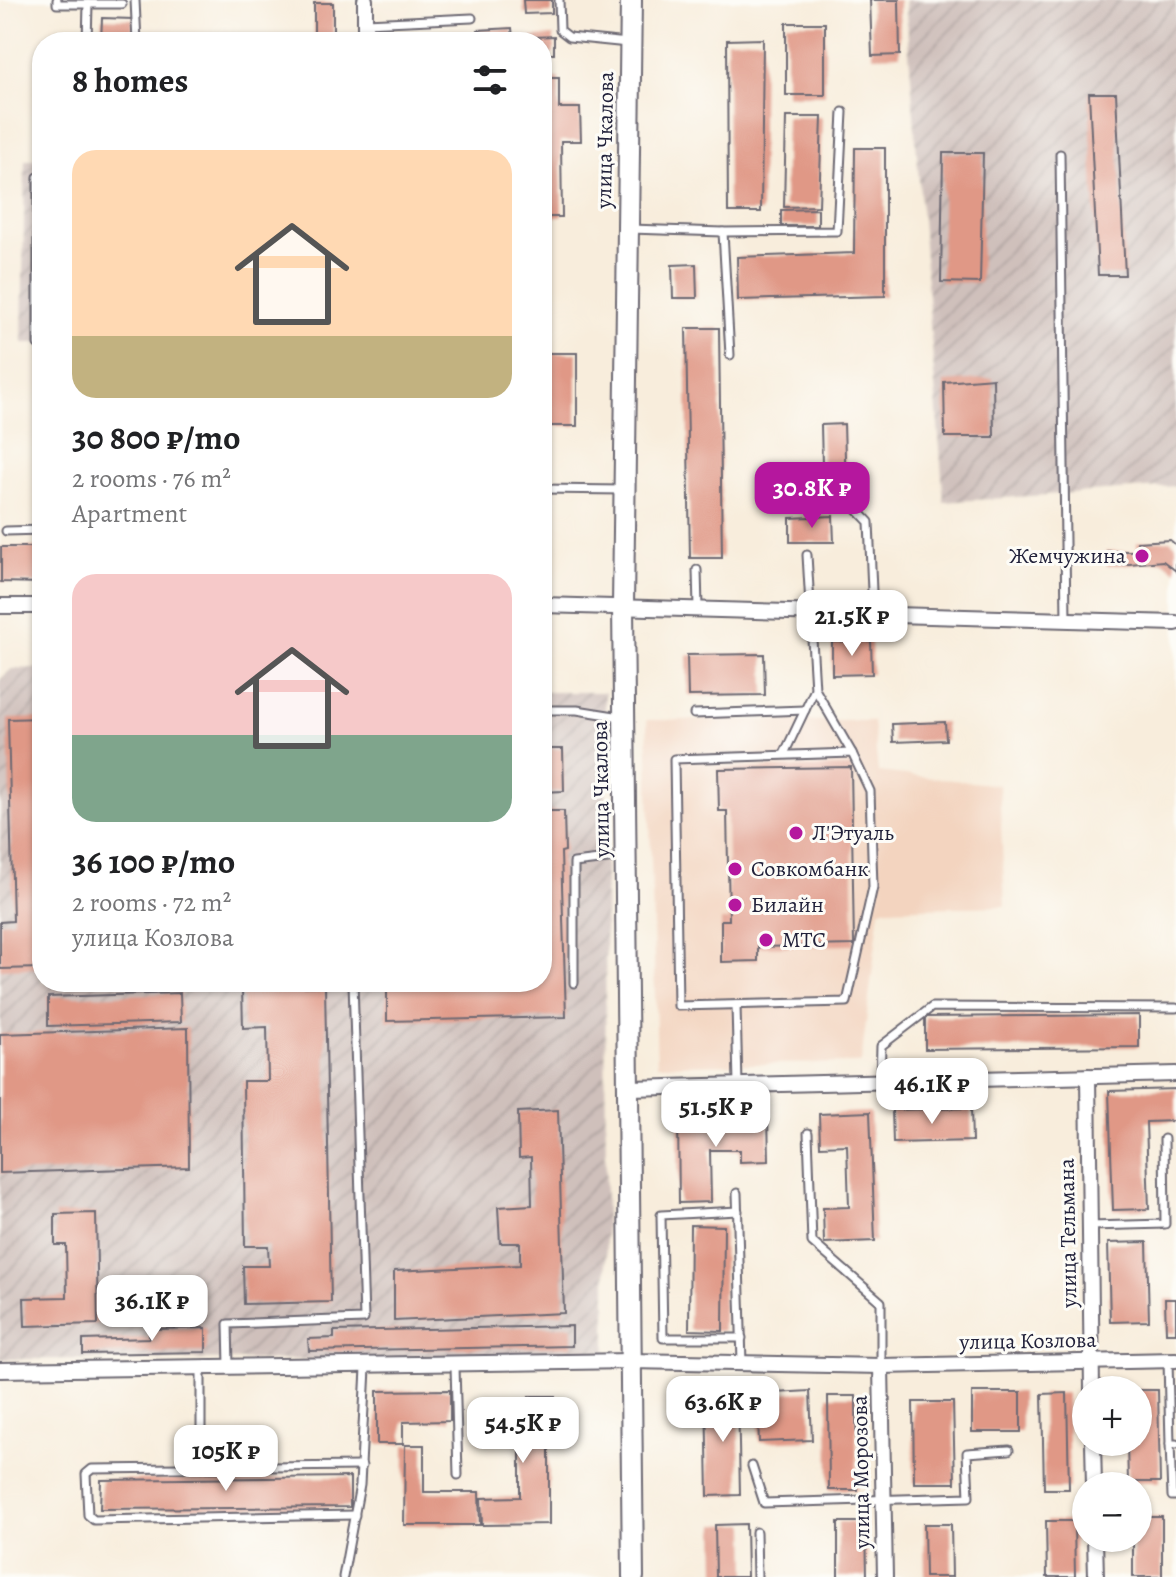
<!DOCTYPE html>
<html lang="en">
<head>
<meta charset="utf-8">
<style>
	body { margin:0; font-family:Alegreya,serif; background:#f6f6f6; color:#202124; height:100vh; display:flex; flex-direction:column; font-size:30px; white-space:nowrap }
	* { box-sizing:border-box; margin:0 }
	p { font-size:26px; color:#757577 }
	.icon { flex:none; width:44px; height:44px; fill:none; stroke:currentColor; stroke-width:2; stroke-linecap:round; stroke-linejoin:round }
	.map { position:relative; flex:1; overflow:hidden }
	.side { position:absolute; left:32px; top:32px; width:520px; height:960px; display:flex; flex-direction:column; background:#fff; border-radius:32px; box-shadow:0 2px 6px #0004 }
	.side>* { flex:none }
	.buttons { position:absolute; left:1072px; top:1376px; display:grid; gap:16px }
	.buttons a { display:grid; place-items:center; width:80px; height:80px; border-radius:50%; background:#fff; box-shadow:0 2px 6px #0004; font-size:40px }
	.price { position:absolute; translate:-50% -68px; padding:0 18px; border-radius:16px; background:#fff; color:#222; font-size:26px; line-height:52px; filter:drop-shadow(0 2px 4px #0008) }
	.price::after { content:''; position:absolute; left:50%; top:48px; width:24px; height:18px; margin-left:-12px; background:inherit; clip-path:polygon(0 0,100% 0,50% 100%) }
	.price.on { background:#b5179e; color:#fff }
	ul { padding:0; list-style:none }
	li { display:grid; align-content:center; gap:16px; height:424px; padding:0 40px }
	li span { display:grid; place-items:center; height:248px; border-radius:24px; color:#555 }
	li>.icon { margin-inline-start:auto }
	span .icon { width:144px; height:144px; fill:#fffc; stroke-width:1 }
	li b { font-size:34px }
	h2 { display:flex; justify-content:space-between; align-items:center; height:96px; padding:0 40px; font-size:34px }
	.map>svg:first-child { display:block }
</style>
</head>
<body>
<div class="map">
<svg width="1176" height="1577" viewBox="0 0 1176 1577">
	<defs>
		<pattern id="industrial-furrows" width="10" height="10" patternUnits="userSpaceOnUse" patternTransform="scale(2)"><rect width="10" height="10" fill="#cfc0bb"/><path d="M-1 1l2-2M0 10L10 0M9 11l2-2" fill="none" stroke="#b1a5a2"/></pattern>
	</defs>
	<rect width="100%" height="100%" fill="#fdfcf7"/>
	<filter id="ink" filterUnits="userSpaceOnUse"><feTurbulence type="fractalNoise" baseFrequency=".0125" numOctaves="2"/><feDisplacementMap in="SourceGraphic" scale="16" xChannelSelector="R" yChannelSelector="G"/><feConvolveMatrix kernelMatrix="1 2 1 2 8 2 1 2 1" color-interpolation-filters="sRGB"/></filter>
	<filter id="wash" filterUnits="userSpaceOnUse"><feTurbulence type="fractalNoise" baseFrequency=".006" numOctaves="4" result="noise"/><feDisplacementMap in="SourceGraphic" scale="32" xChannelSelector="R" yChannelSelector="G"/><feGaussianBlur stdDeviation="1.8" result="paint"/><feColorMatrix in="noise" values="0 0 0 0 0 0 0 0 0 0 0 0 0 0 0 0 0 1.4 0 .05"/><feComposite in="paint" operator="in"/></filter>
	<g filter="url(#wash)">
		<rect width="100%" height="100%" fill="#f8eddc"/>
		<polygon fill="#f3d4bf" points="647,720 873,721 878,772 999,785 1005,906 880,909 861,1063 657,1065"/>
		<g fill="url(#industrial-furrows)">
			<polygon points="905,0 1176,0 1176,486 944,502"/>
			<polygon points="25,160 42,160 42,343 22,343"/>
			<polygon points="42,668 42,982 542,982 542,692 605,692 606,1355 270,1360 0,1359 0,680 12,669"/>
		</g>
		<g id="blocks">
			<g fill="#e09886">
				<polygon points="523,0 552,0 552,13 524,14"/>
				<polygon points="870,0 899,0 900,55 872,56"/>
				<rect x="314" y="3" width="19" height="34"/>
				<polygon points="102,18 133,19 133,42 101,42"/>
				<rect x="786" y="23" width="39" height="72"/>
				<polygon points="512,28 513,38 554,36 554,54 542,54 542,42 478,42 478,30"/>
				<polygon points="763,39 761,212 728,212 727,40"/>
				<polygon points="542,78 559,78 559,108 580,108 581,141 561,141 562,217 542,217"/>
				<polygon points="1089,93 1116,93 1125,275 1098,275"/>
				<polygon points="786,117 822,117 819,206 784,207"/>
				<polygon points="855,148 885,148 885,296 738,300 737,257 854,253"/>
				<polygon points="943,153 983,153 980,283 941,282"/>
				<polygon points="818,209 818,226 781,226 781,210"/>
				<polygon points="696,264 697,298 673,298 672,265"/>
				<polygon points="686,328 719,328 722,558 690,558"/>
				<rect x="542" y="353" width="35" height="73"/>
				<polygon points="993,378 994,437 945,437 944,382"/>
				<polygon points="844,424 846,491 834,491 834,506 823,506 821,425"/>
				<polygon points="833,516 834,542 790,542 790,518"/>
				<polygon points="1170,540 1176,545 1176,571 1163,561 1107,566 1107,551 1138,551 1137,542"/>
				<polygon points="1,547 42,547 42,583 1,582"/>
				<polygon points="871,641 872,674 832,675 832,642"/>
				<polygon points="764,654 765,695 688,696 687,655"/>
				<polygon points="42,718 42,968 0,969 0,922 13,921 8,719"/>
				<polygon points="945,722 946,740 893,742 892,724"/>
				<polygon points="542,749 563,749 564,791 542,792"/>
				<polygon points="851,767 854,945 758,947 758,961 721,962 721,920 729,920 727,811 719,811 718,769"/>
				<polygon points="542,811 564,811 565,851 561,852 566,1017 387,1021 387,982 542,982"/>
				<polygon points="325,986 331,1302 244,1304 243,1266 269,1266 268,1246 245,1246 243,1081 268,1081 267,1027 243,1028 242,988"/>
				<polygon points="180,993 181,1022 48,1026 48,997"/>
				<polygon points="1139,1015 1139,1047 925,1049 925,1017"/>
				<polygon points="188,1028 189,1167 0,1173 0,1034"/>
				<polygon points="1176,1089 1176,1121 1146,1122 1149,1209 1113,1210 1109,1091"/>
				<polygon points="971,1108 972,1141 893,1143 892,1110"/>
				<polygon points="558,1110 564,1313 394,1321 394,1271 520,1265 520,1243 500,1243 498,1207 532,1205 531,1157 519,1158 518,1112"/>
				<polygon points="870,1112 875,1241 824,1243 823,1208 849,1207 847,1145 820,1146 819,1114"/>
				<polygon points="768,1115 769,1161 740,1162 740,1150 710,1150 711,1202 679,1203 678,1117"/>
				<polygon points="96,1213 98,1324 25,1326 24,1298 67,1297 66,1245 55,1245 55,1214"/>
				<polygon points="690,1225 724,1226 723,1331 689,1330"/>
				<polygon points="1147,1242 1149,1321 1110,1322 1108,1243"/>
				<polygon points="1165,1299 1176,1299 1176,1333 1166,1333"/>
				<polygon points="572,1326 572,1346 309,1351 308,1339 334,1338 334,1331"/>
				<polygon points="206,1328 206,1352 83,1354 83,1340 149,1338 149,1329"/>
				<polygon points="450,1390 450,1421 403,1422 403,1444 377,1444 377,1391"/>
				<polygon points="1138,1390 1158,1390 1160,1482 1128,1482 1127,1442 1138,1442"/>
				<polygon points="810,1391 812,1440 759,1442 757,1394"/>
				<polygon points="738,1392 740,1495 708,1496 706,1393"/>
				<rect x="972" y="1392" width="49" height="40"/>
				<polygon points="1067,1393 1069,1489 1044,1489 1042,1394"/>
				<polygon points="529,1396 555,1396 555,1419 549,1419 549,1524 482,1525 481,1498 520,1497 520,1442 479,1442 478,1419 529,1418"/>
				<polygon points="828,1396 856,1396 857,1490 829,1490"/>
				<polygon points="913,1402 953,1402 955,1483 914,1483"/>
				<polygon points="405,1445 424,1445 424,1492 479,1492 480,1525 404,1525"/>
				<polygon points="350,1477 350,1507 100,1509 101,1480"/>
				<polygon points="1138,1517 1162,1517 1162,1577 1133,1577 1133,1538 1138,1538"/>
				<polygon points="1046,1521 1074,1521 1075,1577 1047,1577"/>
				<polygon points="838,1522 866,1522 867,1577 838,1577"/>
				<polygon points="746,1524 747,1577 716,1577 715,1525"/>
				<polygon points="924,1524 951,1524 952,1577 925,1577"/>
			</g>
		</g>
	</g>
	<g filter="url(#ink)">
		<use href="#blocks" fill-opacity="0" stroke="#6d6973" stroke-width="2"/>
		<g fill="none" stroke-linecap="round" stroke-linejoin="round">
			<g stroke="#6d6973" stroke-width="11">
				<g id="lane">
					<polyline points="57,0 57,4 122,4"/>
					<polyline points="135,0 137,42"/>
					<polyline points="559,0 560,30 569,37 628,43"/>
					<polyline points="366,23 472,18"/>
					<polyline points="87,42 88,4"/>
					<polyline points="1060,154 1066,620"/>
					<polyline points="38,177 38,344 42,344"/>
					<polyline points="630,229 723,232 730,355"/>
					<polyline points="723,232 837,231 843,112"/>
					<polyline points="542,489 623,490"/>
					<polyline points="848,500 869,522 873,614"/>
					<polyline points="6,531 42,530"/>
					<polyline points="807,555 815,689 852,753"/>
					<polyline points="697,570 698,608"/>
					<polyline points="542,710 577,710 621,717"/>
					<polyline points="694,714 805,710"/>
					<polygon points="852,753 870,791 873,887 847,1002 678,1006 674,759"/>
					<polyline points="784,754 815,689"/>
					<polyline points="574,983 574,863 624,857"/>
					<polyline points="736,1005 738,1085"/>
					<polyline points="880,1082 881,1046 932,1007 1176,1008"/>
					<polyline points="808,1133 812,1242 881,1302 881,1366"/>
					<polyline points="737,1193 742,1363"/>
					<polyline points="738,1211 661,1215 663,1338 742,1338"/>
					<polyline points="1090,1226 1165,1224 1164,1139"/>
					<polyline points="1168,1360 1170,1444"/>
					<polyline points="229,1366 228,1324 364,1319 353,982"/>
					<polyline points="455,1366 458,1475"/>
					<polyline points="1176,1444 1170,1444 1172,1496 1176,1496"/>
					<polyline points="752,1466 764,1503 969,1497 967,1453 1009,1450"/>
					<polyline points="201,1468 201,1369"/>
					<polyline points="355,1515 94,1520 88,1515 86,1474 92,1469 362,1466"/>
					<polyline points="756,1532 757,1577"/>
					<polyline points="343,1577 360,1485 366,1368"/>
				</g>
			</g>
			<g stroke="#6d6973" stroke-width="18">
				<g id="street">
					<polyline points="365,0 365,42"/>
					<polyline points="542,605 1176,623"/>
					<polyline points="0,606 42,606"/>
					<polyline points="1088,1076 1092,1390"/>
					<polyline points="630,1088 1176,1074"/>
					<polyline points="881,1366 885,1577"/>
					<polyline points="0,1370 631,1361 881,1366 1176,1360"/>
					<polyline points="1093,1442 1094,1486"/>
					<polyline points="1095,1538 1096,1577"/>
				</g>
			</g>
			<g stroke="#6d6973" stroke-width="24">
				<polyline id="secondary" points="631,0 623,606 633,1577"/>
			</g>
			<use href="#lane" stroke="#fff" stroke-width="7"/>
			<use href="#street" stroke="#fff" stroke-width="14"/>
			<use href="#secondary" stroke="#fff" stroke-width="20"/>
		</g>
	</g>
	<g fill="#b5179e" stroke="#fdfcf7" stroke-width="3">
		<circle cx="1142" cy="556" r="8"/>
		<circle cx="796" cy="833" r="8"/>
		<circle cx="735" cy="869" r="8"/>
		<circle cx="735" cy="905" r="8"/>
		<circle cx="766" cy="940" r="8"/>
	</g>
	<g text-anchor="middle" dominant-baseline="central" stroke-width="6" stroke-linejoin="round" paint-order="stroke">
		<g font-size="22" fill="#22223b" stroke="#fdfcf7">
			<text transform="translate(605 140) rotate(-89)">улица Чкалова</text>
			<text transform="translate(601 789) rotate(-91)">улица Чкалова</text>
			<text transform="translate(1068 1233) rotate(-91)">улица Тельмана</text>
			<text transform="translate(1028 1341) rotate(-1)">улица Козлова</text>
			<text transform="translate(861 1472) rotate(-91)">улица Морозова</text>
		</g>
		<g font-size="22" fill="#22223b" stroke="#fdfcf7" text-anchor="start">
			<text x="1126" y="556" text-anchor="end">Жемчужина</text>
			<text x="812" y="833">Л'Этуаль</text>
			<text x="751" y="869">Совкомбанк</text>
			<text x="751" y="905">Билайн</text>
			<text x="782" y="940">МТС</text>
		</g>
	</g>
</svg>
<div class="buttons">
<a>+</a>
<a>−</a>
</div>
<b class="price on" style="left:812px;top:530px">30.8K ₽</b>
<b class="price" style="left:852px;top:658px">21.5K ₽</b>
<b class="price" style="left:932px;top:1126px">46.1K ₽</b>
<b class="price" style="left:716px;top:1149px">51.5K ₽</b>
<b class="price" style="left:152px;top:1343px">36.1K ₽</b>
<b class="price" style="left:723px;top:1444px">63.6K ₽</b>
<b class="price" style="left:523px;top:1465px">54.5K ₽</b>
<b class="price" style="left:226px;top:1493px">105K ₽</b>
<section class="side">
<h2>8 homes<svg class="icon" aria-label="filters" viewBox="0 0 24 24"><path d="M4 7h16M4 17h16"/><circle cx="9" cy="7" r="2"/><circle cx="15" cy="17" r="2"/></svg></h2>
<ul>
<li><span style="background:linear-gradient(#ffd9b3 75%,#c2b280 0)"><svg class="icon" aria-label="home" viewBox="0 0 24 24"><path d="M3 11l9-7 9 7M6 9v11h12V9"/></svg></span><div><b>30 800 ₽/mo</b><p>2 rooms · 76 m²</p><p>Apartment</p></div></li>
<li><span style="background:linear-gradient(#f6c9c9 65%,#7fa58c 0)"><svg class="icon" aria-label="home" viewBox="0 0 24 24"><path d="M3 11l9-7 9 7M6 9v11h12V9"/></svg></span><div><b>36 100 ₽/mo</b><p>2 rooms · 72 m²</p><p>улица Козлова</p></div></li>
</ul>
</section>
</div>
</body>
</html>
